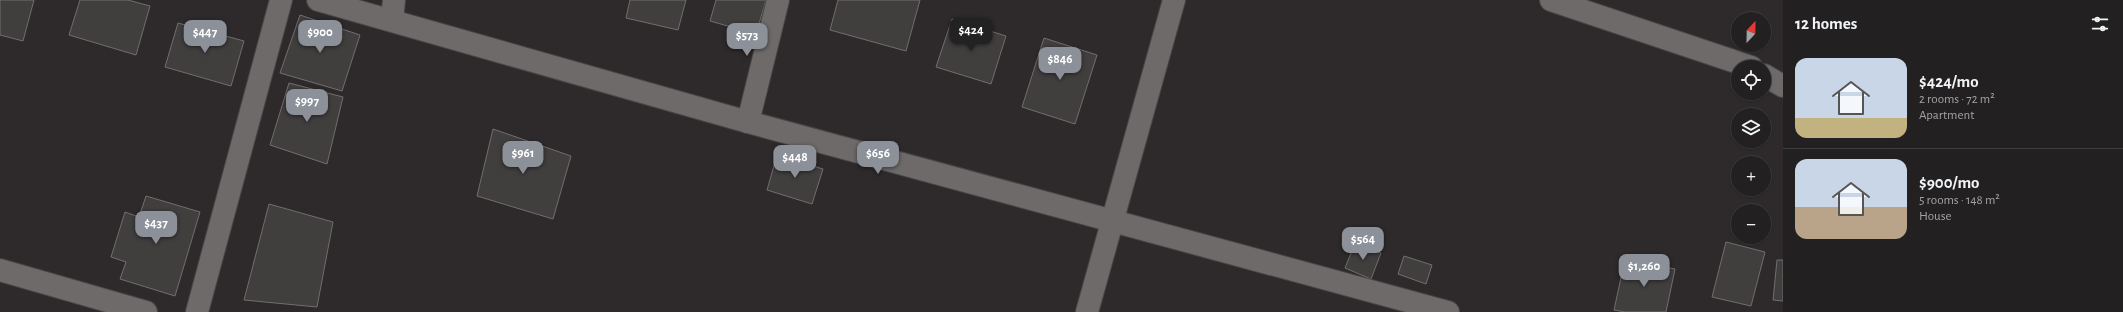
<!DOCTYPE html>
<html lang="en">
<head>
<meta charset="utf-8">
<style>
	body { margin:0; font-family:"Alegreya Sans",sans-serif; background:#2a2829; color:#f1f3f6; height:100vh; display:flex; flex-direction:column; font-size:15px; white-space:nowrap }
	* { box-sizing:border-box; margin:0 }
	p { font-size:13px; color:#a2a3a5 }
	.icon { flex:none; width:22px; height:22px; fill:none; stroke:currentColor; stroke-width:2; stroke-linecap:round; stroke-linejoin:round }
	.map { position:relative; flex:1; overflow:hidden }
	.details { display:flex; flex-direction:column; background:#222020; width:340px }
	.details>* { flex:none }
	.needle { width:26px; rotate:22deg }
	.fabs { position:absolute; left:1731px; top:12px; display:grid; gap:8px }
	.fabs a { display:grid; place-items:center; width:40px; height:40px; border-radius:50%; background:#222020; box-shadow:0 1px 3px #0004,0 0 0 1px #3f3e3e; font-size:20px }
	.price { position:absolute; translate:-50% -34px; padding:0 9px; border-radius:8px; background:#8c9099; color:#fff; font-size:13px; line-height:26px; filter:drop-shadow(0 1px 2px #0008) }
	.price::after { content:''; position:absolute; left:50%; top:24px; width:12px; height:9px; margin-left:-6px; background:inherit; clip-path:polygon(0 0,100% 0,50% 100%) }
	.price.selected { background:#222; color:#fff }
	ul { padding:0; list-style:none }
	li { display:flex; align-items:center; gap:12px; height:100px; padding:0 12px }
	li+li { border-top:1px solid #3f3e3e }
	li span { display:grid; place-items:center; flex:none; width:112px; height:80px; border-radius:12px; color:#555 }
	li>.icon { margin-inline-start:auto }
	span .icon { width:48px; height:48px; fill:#fffc; stroke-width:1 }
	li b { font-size:17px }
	h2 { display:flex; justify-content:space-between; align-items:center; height:48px; padding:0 12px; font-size:17px }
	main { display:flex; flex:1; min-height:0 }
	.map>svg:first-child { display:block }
</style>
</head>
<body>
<main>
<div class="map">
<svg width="1783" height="312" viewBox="0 0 1783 312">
	<rect width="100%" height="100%" fill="#2e2a2b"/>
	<g fill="#413e3e" stroke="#726e6f">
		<polygon points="0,0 34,0 23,41 0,35"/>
		<polygon points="80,0 128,0 150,6 136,55 69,35"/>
		<polygon points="630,0 686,0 678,30 626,18"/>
		<polygon points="716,0 766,0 756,34 710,21"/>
		<polygon points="838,0 920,0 906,51 830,30"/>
		<polygon points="300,15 360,35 342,91 280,73"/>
		<polygon points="952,19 1006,36 991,84 936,67"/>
		<polygon points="178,23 244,41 231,86 165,67"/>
		<polygon points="1044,38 1097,55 1075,124 1022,107"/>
		<polygon points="289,83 343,97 327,164 270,145"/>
		<polygon points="493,129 571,156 553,219 477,196"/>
		<polygon points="777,155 823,169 812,204 767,190"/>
		<polygon points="146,196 200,212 175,296 120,279 126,262 111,257 125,212 139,217"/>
		<polygon points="269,204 333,222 317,307 244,300"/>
		<polygon points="1726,242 1765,252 1751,306 1712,297"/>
		<polygon points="1355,243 1381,253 1371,279 1345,268"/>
		<polygon points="1404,256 1432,265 1426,284 1398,274"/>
		<polygon points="1625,259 1675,269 1666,312 1625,312 1614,310"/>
		<polygon points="1777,260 1783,260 1783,301 1773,300"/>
	</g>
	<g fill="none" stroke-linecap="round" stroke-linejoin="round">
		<g stroke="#484646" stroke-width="24">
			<g id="minor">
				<polyline points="318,0 748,122 1448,312"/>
				<polyline points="1551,0 1751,67"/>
				<polyline points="392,20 394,0"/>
				<polyline points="1764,75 1783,86"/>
				<polyline points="748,122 778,0"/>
				<polyline points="0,270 146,312"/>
				<polyline points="197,312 281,0"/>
				<polyline points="1087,312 1174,0"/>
			</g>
		</g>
		<use href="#minor" stroke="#6e6a6a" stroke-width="22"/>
	</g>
</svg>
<div class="fabs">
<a><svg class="needle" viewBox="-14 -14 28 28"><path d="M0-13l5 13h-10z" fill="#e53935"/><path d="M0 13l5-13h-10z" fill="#a2a3a5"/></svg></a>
<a><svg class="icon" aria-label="locate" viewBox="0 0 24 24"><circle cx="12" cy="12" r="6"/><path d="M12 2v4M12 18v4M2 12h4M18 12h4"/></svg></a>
<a><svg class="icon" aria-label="layers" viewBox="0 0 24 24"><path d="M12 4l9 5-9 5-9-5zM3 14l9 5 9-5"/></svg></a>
<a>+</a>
<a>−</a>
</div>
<b class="price selected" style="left:971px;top:52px">$424</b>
<b class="price" style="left:205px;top:54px">$447</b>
<b class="price" style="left:320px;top:54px">$900</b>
<b class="price" style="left:747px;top:57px">$573</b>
<b class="price" style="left:1060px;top:81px">$846</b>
<b class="price" style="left:307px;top:123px">$997</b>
<b class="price" style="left:523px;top:175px">$961</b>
<b class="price" style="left:878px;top:175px">$656</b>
<b class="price" style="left:795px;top:179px">$448</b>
<b class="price" style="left:156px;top:245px">$437</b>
<b class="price" style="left:1363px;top:261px">$564</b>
<b class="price" style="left:1644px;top:288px">$1,260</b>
</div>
<section class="details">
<h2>12 homes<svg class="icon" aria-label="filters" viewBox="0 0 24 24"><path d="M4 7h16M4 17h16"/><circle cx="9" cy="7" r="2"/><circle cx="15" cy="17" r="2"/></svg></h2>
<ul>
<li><span style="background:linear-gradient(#c9d6e8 75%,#c2b280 0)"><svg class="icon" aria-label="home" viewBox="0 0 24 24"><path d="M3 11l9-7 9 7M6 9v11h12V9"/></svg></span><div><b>$424/mo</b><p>2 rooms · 72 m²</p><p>Apartment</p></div></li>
<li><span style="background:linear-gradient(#c9d6e8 60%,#b9a48a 0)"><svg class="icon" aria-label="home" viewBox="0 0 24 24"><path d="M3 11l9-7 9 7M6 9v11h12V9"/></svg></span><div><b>$900/mo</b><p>5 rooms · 148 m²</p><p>House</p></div></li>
</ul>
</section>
</main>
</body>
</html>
